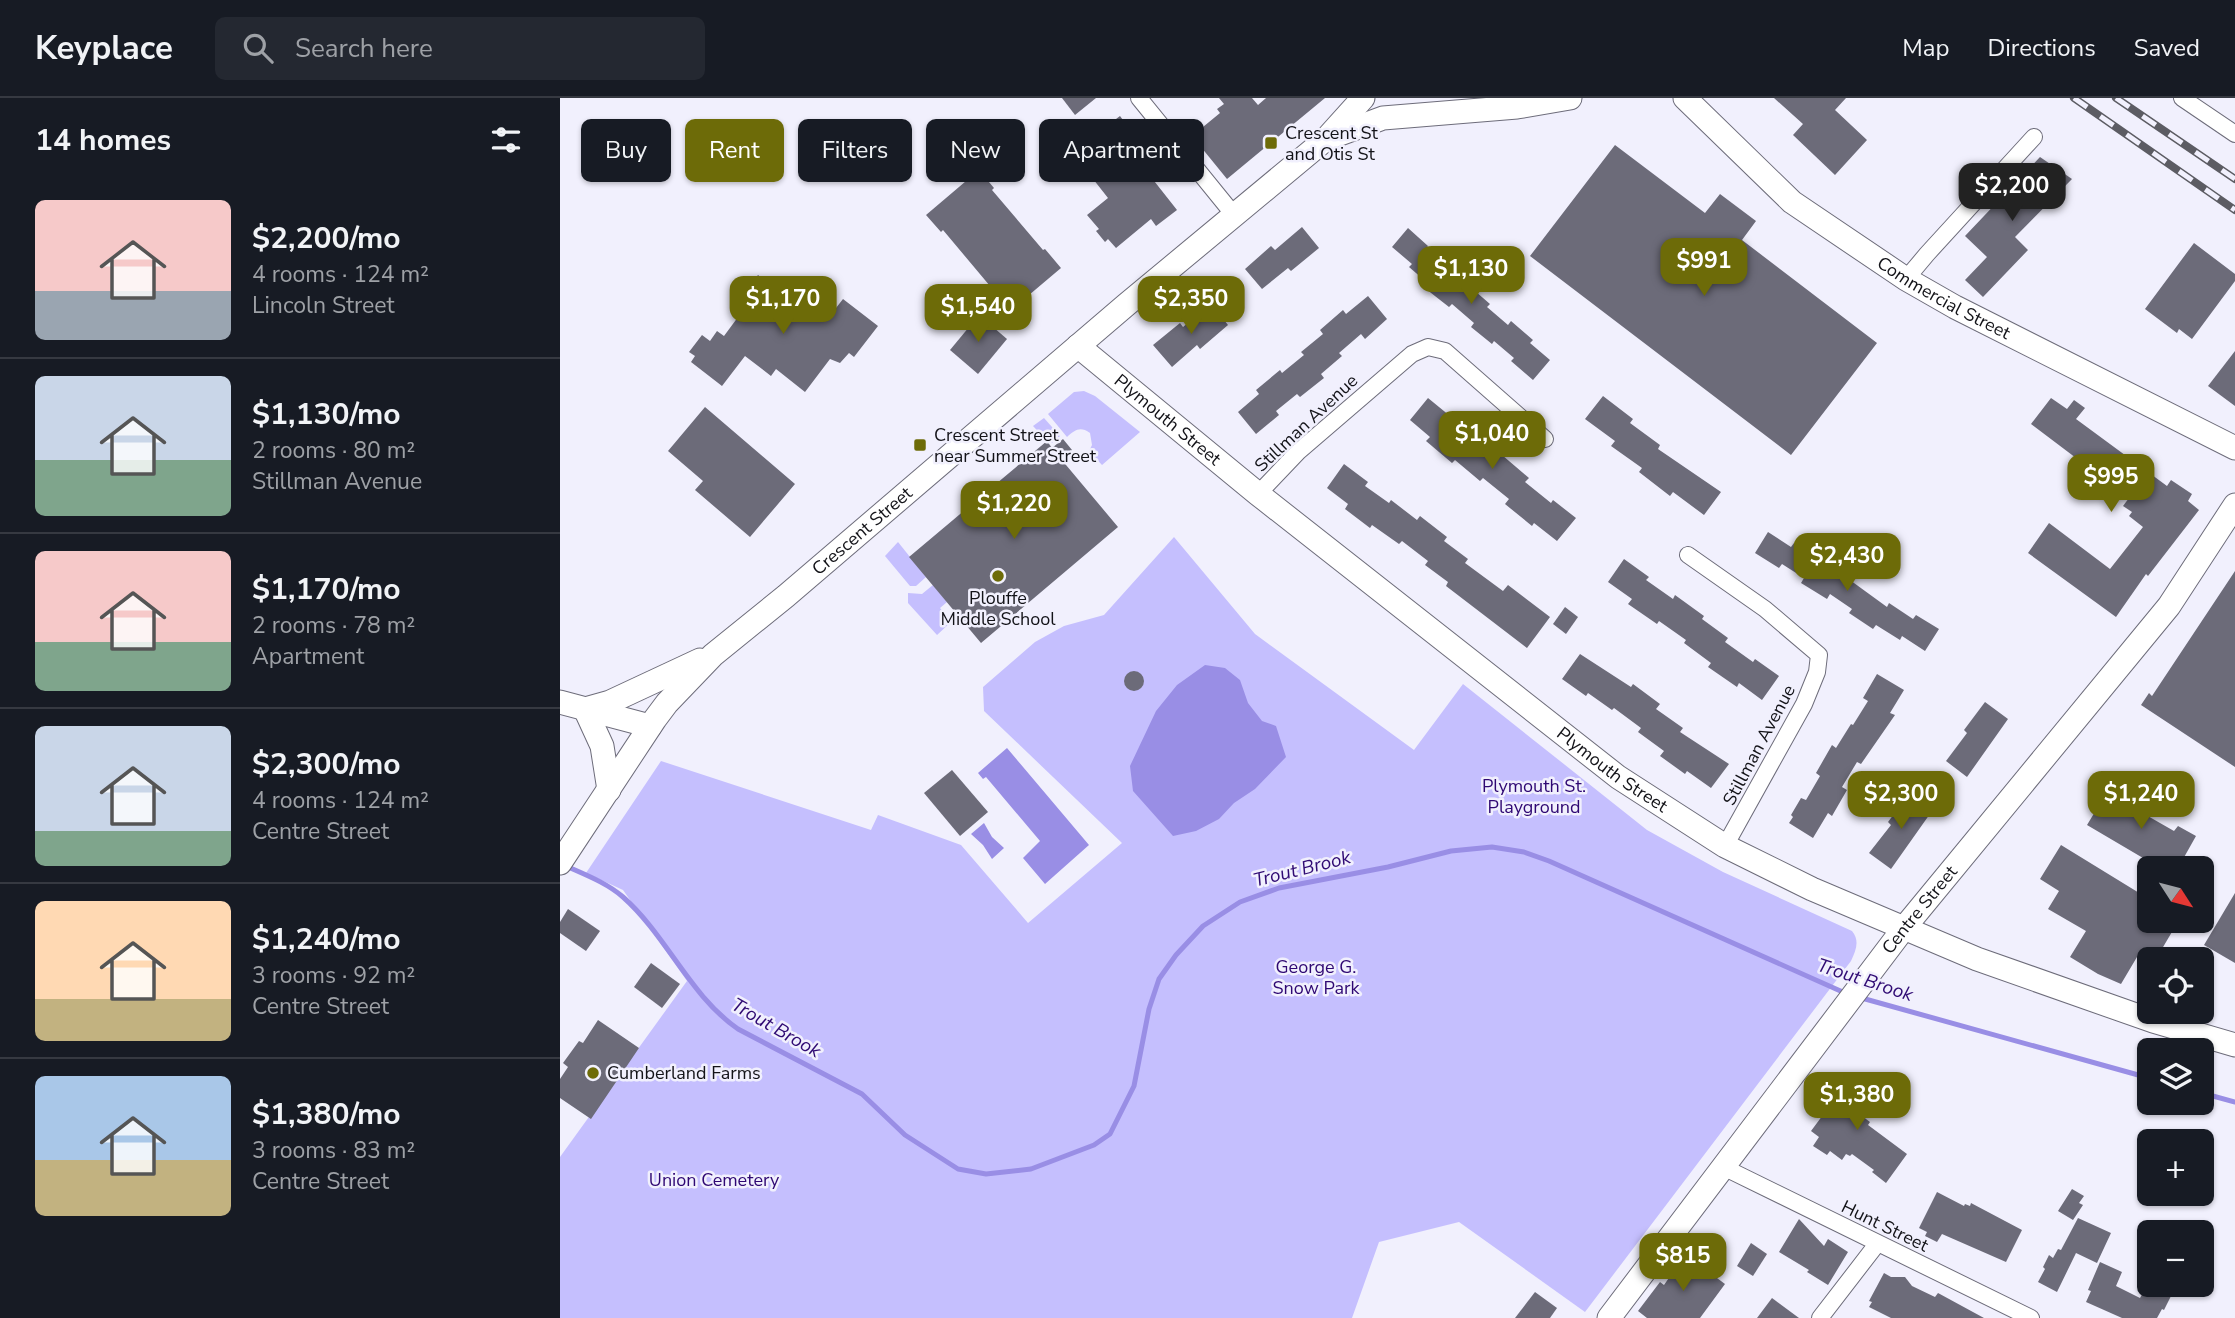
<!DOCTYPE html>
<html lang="en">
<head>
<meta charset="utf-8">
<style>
	body { margin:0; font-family:"Nunito Sans",sans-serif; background:#242831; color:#f1f3f6; height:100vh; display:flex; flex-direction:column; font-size:26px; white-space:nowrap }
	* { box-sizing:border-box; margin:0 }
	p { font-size:23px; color:#9ea1a6 }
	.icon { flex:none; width:38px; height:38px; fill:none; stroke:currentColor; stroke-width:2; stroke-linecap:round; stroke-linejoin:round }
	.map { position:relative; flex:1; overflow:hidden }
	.sheet { display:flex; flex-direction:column; background:#171b24; width:560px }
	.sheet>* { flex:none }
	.guide { position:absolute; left:21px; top:21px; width:665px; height:63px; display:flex; gap:14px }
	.needle { width:46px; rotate:126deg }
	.fabs { position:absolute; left:1577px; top:758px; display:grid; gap:14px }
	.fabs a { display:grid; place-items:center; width:77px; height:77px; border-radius:10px; background:#171b24; box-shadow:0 2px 5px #0004; font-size:35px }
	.price { position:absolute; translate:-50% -60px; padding:0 16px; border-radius:14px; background:#6d6b08; color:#fff; font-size:23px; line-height:46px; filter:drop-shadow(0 2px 4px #0008) }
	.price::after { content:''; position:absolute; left:50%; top:42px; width:21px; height:16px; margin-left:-10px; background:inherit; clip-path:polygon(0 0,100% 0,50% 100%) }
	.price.selected { background:#222; color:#fff }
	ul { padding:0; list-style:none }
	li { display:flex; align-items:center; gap:21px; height:175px; padding:0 35px }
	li+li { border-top:2px solid #363941 }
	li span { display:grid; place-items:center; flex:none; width:196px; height:140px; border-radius:10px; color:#555 }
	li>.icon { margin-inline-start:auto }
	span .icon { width:84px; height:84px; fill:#fffc; stroke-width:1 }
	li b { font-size:30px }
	h2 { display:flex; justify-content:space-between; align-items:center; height:84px; padding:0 35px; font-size:30px }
	.chip { padding:0 24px; border-radius:10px; background:#171b24; box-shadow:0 2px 5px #0004; font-size:24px; line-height:63px }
	.chip.selected { background:#6d6b08; color:#fff }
	header { display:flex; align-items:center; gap:42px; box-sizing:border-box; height:98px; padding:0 35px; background:#171b24; border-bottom:2px solid #363941 }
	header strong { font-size:33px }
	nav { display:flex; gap:38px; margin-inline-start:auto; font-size:24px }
	.search { width:490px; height:63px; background:#242831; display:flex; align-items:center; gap:18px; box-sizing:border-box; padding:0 24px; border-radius:10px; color:#9ea1a6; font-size:26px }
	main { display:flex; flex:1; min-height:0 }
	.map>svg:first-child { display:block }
</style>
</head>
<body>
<header>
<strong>Keyplace</strong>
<div class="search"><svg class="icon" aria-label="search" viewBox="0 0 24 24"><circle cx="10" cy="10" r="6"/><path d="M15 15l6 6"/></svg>Search here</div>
<nav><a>Map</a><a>Directions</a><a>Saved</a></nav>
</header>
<main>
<section class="sheet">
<h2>14 homes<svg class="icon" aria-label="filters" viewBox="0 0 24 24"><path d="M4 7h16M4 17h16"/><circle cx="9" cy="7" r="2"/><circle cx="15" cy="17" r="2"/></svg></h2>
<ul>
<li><span style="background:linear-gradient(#f6c9c9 65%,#9aa5b1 0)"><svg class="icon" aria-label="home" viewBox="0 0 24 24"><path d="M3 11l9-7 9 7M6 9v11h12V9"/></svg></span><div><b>$2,200/mo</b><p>4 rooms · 124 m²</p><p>Lincoln Street</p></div></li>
<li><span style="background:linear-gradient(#c9d6e8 60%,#7fa58c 0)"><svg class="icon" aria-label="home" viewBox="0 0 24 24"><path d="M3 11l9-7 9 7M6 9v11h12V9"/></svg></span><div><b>$1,130/mo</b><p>2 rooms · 80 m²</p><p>Stillman Avenue</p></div></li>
<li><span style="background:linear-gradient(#f6c9c9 65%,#7fa58c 0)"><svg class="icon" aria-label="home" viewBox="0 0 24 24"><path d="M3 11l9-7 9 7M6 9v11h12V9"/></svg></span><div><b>$1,170/mo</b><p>2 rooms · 78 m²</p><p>Apartment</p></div></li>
<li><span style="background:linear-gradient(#c9d6e8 75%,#7fa58c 0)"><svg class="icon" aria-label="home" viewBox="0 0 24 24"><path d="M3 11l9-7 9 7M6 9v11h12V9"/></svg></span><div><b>$2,300/mo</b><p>4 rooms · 124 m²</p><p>Centre Street</p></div></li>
<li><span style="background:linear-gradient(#ffd9b3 70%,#c2b280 0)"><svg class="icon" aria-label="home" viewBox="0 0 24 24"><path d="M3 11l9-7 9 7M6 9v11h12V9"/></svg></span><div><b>$1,240/mo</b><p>3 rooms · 92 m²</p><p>Centre Street</p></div></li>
<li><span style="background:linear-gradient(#a9c7e8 60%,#c2b280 0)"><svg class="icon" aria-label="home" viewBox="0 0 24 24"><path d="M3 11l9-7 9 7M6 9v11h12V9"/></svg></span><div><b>$1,380/mo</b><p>3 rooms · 83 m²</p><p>Centre Street</p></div></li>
</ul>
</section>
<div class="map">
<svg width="1675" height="1220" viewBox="0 0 1675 1220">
	<rect width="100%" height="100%" fill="#f1f0fd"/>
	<g fill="#c5bffe">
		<path d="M524,293L535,298L580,334L542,367L529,353L532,347L530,335C520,328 515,332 507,339L488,316L514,294Z"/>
		<polygon points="484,320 500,338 492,345 487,343 473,328"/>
		<path d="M614,439L695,536L854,652L903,586L1087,732L1163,774L1292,833C1300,843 1296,852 1291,863L1025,1214L899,1124L819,1144L792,1220H0V1059L127,883L63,792L26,775L101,663L311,732L318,717L401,747L468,825L562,745L424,613L423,589L475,544L504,528L544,517Z"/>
		<polygon points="338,444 366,479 356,488 350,488 325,458"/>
		<polygon points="373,487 387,504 380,510 391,524 377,537 348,505 348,495 362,496"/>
	</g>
	<g fill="#998ee5">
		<polygon points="645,567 665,570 680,582 688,605 702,623 716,628 726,659 695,691 674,705 659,721 636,733 613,738 573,693 570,668 596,613 617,587"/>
		<polygon points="447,650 529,747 485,786 463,760 480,743 426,679 423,681 418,675"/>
		<polygon points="424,725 432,739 444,750 432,761 423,747 411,736"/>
	</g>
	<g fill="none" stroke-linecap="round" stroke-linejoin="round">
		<g stroke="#998ee5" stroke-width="5">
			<path d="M6,768C26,777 47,785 63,799C107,838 130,898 178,931L302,996L345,1037L398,1071L426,1076L471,1071L534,1047L550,1036L574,988L589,911L599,881L616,857L643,828L680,804L719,790L828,769L891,753L932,749L964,754L989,763L1285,895"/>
			<polyline points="1298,899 1589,980"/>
			<polyline points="1642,995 1675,1004"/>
		</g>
	</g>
	<g fill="#6c6b79">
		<polygon points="502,0 536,0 515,17"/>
		<polygon points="659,0 692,0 698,7 706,0 765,0 667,81 632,38 660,15 657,11 664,6"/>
		<polygon points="1214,0 1286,0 1275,12 1307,42 1275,77 1233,37 1243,26"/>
		<polygon points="560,18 571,33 561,41 617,112 596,128 591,121 556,150 548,141 545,144 536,133 539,131 527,117 548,100 526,72 510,84 481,47 500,32 515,52"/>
		<polygon points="1055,47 1145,115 1160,96 1196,123 1182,142 1317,245 1231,357 970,158"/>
		<polygon points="1480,59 1512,81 1455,139 1468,152 1423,199 1405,182 1427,159 1405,138"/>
		<polygon points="419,72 434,90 432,92 483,152 485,151 501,170 449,214 433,196 435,194 383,132 381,134 366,117"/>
		<polygon points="742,129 759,150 731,173 728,170 702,191 685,171 711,148 715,152"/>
		<polygon points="848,130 868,148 866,151 887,169 884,172 905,190 908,187 930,206 927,209 948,227 951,223 973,242 970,245 990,262 973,282 951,263 954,260 934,243 932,246 911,229 914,225 892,206 889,209 866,191 870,187 849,169 852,166 832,149"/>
		<polygon points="1634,145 1675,176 1675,183 1632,241 1619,231 1617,235 1585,211"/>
		<polygon points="198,177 222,196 229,188 269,219 283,201 318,228 294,259 289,255 280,265 270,261 245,294 216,271 211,278 185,258 162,288 131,264 135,258 129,254 142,237 150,243 157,233 164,238 181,215 173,209"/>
		<polygon points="808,198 827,221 805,241 801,236 779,255 782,258 761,276 764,280 740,299 737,296 716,313 719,317 696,336 678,314 699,296 696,292 720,272 722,275 744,257 741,254 763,236 760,232 783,212 786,216"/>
		<polygon points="651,206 668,227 640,251 637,247 612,269 593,247 620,225 623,229"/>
		<polygon points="419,217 447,241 418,276 390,252"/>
		<polygon points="1675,253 1675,308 1648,288"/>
		<polygon points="1043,298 1073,321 1070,325 1100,347 1098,351 1161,394 1144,417 1113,394 1110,398 1079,374 1082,370 1051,348 1055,343 1025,321"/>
		<polygon points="868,300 890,318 887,321 912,341 914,338 940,359 942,357 969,380 965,384 991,405 993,402 1016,420 997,443 974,425 972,428 945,406 949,401 923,380 920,383 895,362 892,365 866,343 870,339 850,322"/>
		<polygon points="1491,300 1507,311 1514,302 1525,310 1516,321 1607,388 1611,382 1632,396 1628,403 1639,412 1588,478 1586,476 1556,519 1468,455 1489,425 1550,471 1583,429 1569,418 1572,414 1563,408 1569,400 1471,326"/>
		<polygon points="145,309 235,386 190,439 135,392 143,383 108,353"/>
		<polygon points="503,341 512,352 501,361 558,429 421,545 349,459 487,343 492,350"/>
		<polygon points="784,366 808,384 805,388 829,405 831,402 857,422 860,418 887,439 884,443 908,461 905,465 943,493 948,487 990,519 967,550 886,488 888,484 865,467 868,463 842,443 839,446 812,427 810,430 785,411 788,406 767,390"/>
		<polygon points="1208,434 1231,449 1234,445 1258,461 1256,464 1281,480 1283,477 1327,509 1329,505 1353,521 1356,517 1379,531 1365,553 1342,538 1340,542 1316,527 1313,531 1289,515 1292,511 1270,496 1267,501 1241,485 1244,480 1222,466 1219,470 1195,455"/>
		<polygon points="1064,461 1089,479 1086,482 1113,501 1115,497 1144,518 1142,521 1168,540 1165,544 1193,564 1195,561 1219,578 1202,602 1179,585 1177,589 1148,569 1151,565 1124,545 1126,542 1099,523 1097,526 1068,506 1072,501 1048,484"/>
		<polygon points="1675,473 1675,669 1581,607 1589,595 1592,598"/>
		<polygon points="1005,509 1018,519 1006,536 993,526"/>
		<polygon points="1020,556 1071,589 1073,586 1100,606 1096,611 1123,630 1120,634 1169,666 1151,690 1127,673 1125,676 1100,658 1104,653 1078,634 1081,630 1054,610 1052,612 1028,595 1026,598 1002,581"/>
		<circle cx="574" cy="583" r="10"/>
		<polygon points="1317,576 1344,592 1330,615 1335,617 1301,666 1297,664 1282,689 1287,692 1272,718 1268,715 1253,740 1229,725 1233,719 1231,717 1241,700 1246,702 1260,678 1256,675 1272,647 1276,650 1291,626 1293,627 1308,603 1303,600"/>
		<polygon points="1425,604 1448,621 1407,679 1386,663 1407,635 1404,632"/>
		<polygon points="392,672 428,714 400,738 364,695"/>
		<polygon points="1582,690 1596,699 1586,717 1614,733 1618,728 1636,738 1618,770 1600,770 1527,727 1547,694 1571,708"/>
		<polygon points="1349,696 1372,713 1331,771 1309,755 1331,727 1328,724"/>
		<polygon points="1501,747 1589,801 1589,822 1619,822 1596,861 1581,861 1577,859 1561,886 1538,876 1510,859 1526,833 1488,811 1499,793 1480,781"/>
		<polygon points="1675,795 1675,865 1644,847"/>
		<polygon points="8,811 40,833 26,853 0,835 0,824"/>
		<polygon points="91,865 120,886 102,910 74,889"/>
		<polygon points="38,922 79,950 31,1021 0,1000 0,981 8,969 3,965 19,943 23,945"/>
		<polygon points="1306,978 1320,989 1303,1011 1306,1013 1302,1018 1310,1024 1308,1027 1347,1056 1326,1085 1312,1074 1314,1072 1292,1056 1290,1058 1286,1056 1282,1062 1270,1053 1267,1057 1253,1048 1259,1039 1251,1033 1286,986 1295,992"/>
		<polygon points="1512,1091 1524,1098 1519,1105 1523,1107 1513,1122 1498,1113"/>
		<polygon points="1377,1094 1404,1108 1405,1106 1410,1108 1411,1105 1462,1132 1446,1164 1382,1136 1377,1144 1365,1138 1367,1134 1359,1130"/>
		<polygon points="1518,1120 1551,1135 1537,1165 1516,1155 1497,1194 1478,1184 1485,1171 1483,1169 1489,1157 1493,1160 1498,1151 1501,1152"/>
		<polygon points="1239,1121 1264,1148 1268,1141 1288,1154 1268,1187 1247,1174 1249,1172 1219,1154"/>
		<polygon points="1191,1145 1207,1156 1193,1178 1177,1168"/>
		<polygon points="1129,1159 1165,1186 1140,1220 1087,1220 1078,1213 1100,1184 1104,1187 1120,1164"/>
		<polygon points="1540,1164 1562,1174 1556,1188 1580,1200 1585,1191 1596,1196 1599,1189 1612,1196 1604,1212 1602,1211 1597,1220 1562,1220 1526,1204 1531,1193 1528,1192"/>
		<polygon points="1324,1175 1331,1179 1345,1179 1352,1188 1375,1199 1378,1195 1424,1220 1331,1220 1309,1209 1312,1204 1309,1203"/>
		<polygon points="975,1194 997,1210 990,1220 955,1220"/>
		<polygon points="1212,1200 1239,1220 1197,1220"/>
	</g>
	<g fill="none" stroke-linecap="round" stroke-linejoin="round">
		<g stroke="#6d6c7a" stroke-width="18">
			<g id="street">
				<polyline points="579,0 674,117"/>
				<polyline points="1622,0 1675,36"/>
				<polyline points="1346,181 1367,156 1474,39"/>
				<polyline points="698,396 738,354 852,256 868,249 885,253 985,341"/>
				<polyline points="1128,457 1205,511 1259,557 1257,574 1244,606 1165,748"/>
				<polyline points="1163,1069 1471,1220"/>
				<polyline points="1260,1220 1317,1146"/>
			</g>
		</g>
		<g stroke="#6d6c7a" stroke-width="25">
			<g id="secondary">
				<path id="s1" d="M1125,0L1232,104L1346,181L1395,209L1675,350"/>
				<polyline points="769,40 823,20 957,9 1010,0"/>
				<path id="s2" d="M518,248L698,396L1058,679L1165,748L1252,791L1417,861L1593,923L1675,947"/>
				<polyline points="0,604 90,628"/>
				<polyline points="25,611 50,604 140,562"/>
				<polyline points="25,611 42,648 49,692"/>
				<path id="s3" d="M0,765L95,621L107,605L153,557L226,498L566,207L766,41L803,0"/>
				<path id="s4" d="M1049,1220L1344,830L1609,508L1675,407"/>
			</g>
		</g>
		<use href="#street" stroke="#fff" stroke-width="16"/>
		<use href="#secondary" stroke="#fff" stroke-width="23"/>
		<g stroke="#5c5c63" stroke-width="8">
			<g id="rail">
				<polyline points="1514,0 1675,112"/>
				<polyline points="1556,0 1675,81"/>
			</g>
		</g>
		<use href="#rail" stroke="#f1f0fd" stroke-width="5" stroke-dasharray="16" stroke-linecap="butt"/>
	</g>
	<g fill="#6d6b08" stroke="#f1f0fd" stroke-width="2.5">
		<rect x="704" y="38" width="14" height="14" rx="3.5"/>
		<rect x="353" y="340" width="14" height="14" rx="3.5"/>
		<circle cx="438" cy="478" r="7"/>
		<circle cx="33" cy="975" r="7"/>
	</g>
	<g text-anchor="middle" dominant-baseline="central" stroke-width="5" stroke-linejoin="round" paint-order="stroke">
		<g font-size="18" fill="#131318" stroke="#f1f0fd" text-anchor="start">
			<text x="725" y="35">Crescent St<tspan x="725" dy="21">and Otis St</tspan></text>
			<text x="374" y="337">Crescent Street<tspan x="374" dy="21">near Summer Street</tspan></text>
			<text x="438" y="500" text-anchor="middle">Plouffe<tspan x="438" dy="21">Middle School</tspan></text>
			<text x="47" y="975">Cumberland Farms</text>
		</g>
		<g font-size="18" fill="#131318" stroke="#f1f0fd">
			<text stroke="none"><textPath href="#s1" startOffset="329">Commercial Street</textPath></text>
			<text stroke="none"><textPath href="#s2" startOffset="116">Plymouth Street</textPath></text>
			<text transform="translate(746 325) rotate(-43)">Stillman Avenue</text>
			<text stroke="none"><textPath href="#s3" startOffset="453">Crescent Street</textPath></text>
			<text transform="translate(1199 647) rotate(-62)">Stillman Avenue</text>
			<text stroke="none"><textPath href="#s2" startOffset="682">Plymouth Street</textPath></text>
			<text stroke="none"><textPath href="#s4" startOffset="513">Centre Street</textPath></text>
			<text transform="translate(1325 1128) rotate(26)">Hunt Street</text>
		</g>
		<g font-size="18" fill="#2f0873" stroke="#f1f0fd">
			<text x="974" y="688">Plymouth St.<tspan x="974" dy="21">Playground</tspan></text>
			<text x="756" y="869">George G.<tspan x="756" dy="21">Snow Park</tspan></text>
			<text x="154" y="1082">Union Cemetery</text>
		</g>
		<g font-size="19" font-style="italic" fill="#300b74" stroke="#f1f0fd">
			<text transform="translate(742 771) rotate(-14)">Trout Brook</text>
			<text transform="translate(1305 882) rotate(18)">Trout Brook</text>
			<text transform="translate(216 930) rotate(30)">Trout Brook</text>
		</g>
	</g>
</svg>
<div class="fabs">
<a><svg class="needle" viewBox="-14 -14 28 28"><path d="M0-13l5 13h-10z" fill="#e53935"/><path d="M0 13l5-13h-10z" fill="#9ea1a6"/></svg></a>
<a><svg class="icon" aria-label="locate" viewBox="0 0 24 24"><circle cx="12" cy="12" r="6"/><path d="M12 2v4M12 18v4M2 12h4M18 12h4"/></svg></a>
<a><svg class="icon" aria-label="layers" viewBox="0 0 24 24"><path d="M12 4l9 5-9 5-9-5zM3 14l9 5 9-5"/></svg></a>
<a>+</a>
<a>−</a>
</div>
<b class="price selected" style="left:1452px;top:125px">$2,200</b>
<b class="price" style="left:1144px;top:200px">$991</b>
<b class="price" style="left:911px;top:208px">$1,130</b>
<b class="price" style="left:223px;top:238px">$1,170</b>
<b class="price" style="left:631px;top:238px">$2,350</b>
<b class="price" style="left:418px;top:246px">$1,540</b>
<b class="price" style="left:932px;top:373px">$1,040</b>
<b class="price" style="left:1551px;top:416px">$995</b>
<b class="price" style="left:454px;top:443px">$1,220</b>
<b class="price" style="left:1287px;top:495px">$2,430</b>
<b class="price" style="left:1341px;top:733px">$2,300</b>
<b class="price" style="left:1581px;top:733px">$1,240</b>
<b class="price" style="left:1297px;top:1034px">$1,380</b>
<b class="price" style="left:1123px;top:1195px">$815</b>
<div class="guide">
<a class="chip">Buy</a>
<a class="chip selected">Rent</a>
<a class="chip">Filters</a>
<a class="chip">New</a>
<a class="chip">Apartment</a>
</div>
</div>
</main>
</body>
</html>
